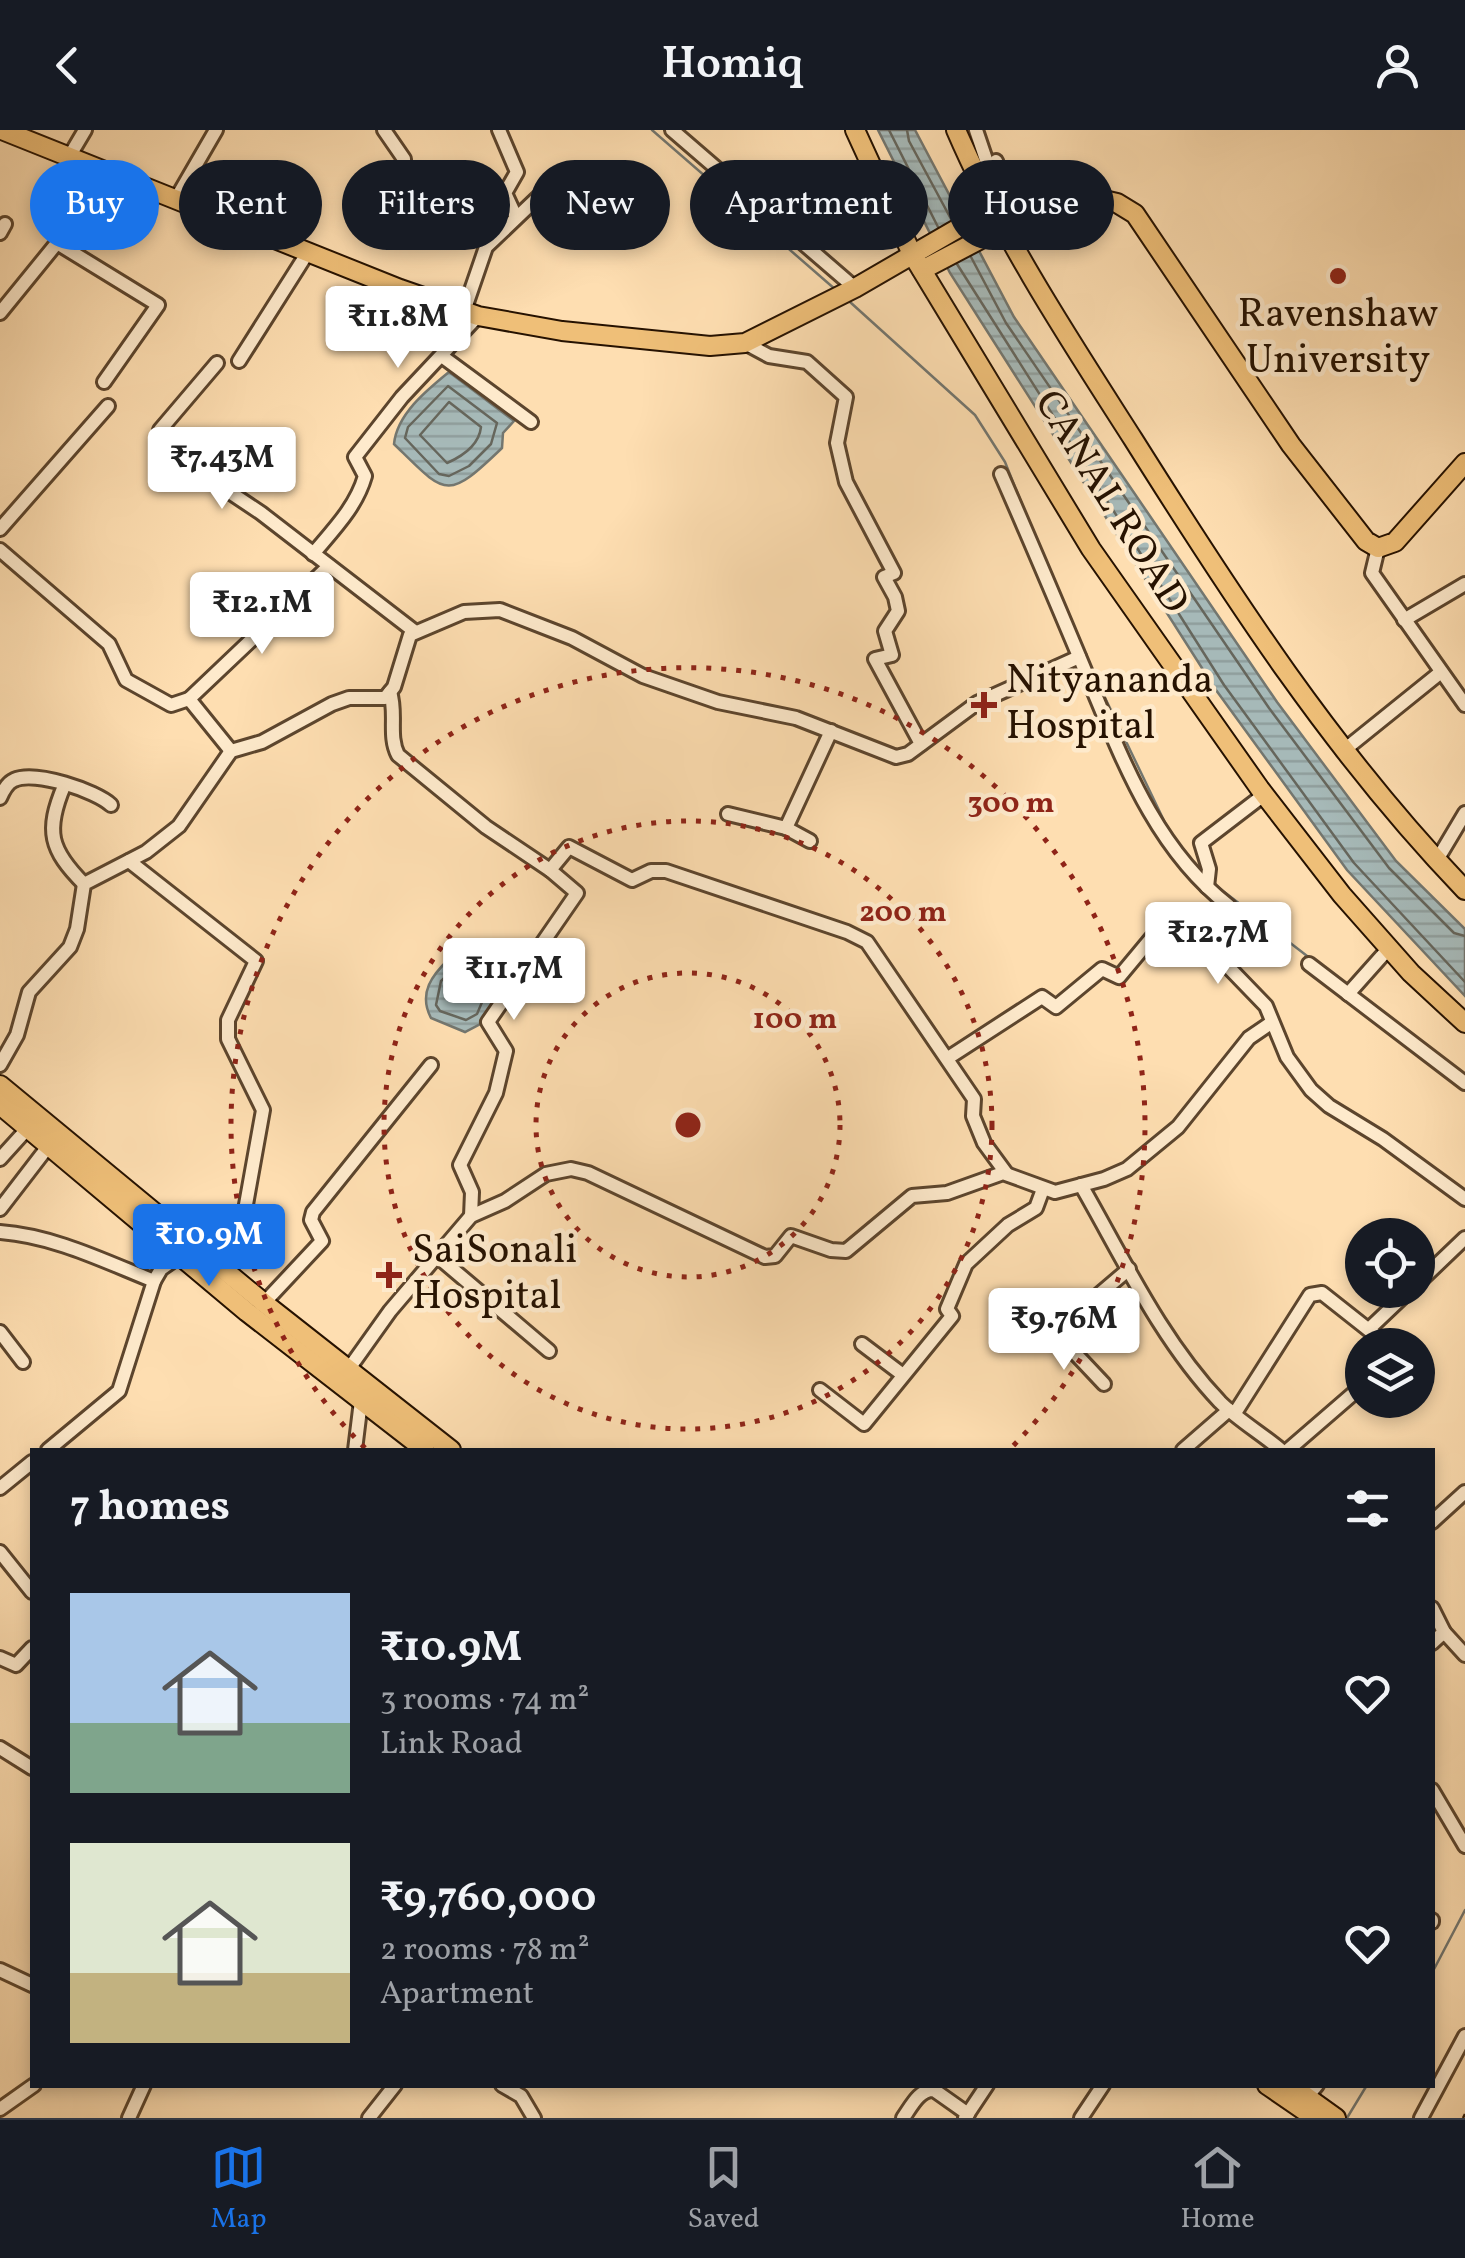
<!DOCTYPE html>
<html lang="en">
<head>
<meta charset="utf-8">
<style>
	body { margin:0; font-family:Vollkorn,serif; background:#242831; color:#f1f3f6; height:100vh; display:flex; flex-direction:column; font-size:38px; white-space:nowrap }
	* { box-sizing:border-box; margin:0 }
	p { font-size:32px; color:#9ea1a6 }
	.icon { flex:none; width:55px; height:55px; fill:none; stroke:currentColor; stroke-width:2; stroke-linecap:round; stroke-linejoin:round }
	.map { position:relative; flex:1; overflow:hidden }
	.side { position:absolute; left:30px; top:1318px; width:1405px; height:640px; display:flex; flex-direction:column; background:#171b24; border-radius:0px; box-shadow:0 5px 15px #0003 }
	.side>* { flex:none }
	.hud { position:absolute; left:30px; top:30px; width:1405px; height:90px; display:flex; gap:20px }
	.buttons { position:absolute; left:1345px; top:1088px; display:grid; gap:20px }
	.buttons a { display:grid; place-items:center; width:90px; height:90px; border-radius:50%; background:#171b24; box-shadow:0 5px 15px #0003; font-size:50px }
	.price { position:absolute; translate:-50% -85px; padding:0 22px; border-radius:10px; background:#fff; color:#222; font-size:32px; line-height:65px; filter:drop-shadow(0 2px 5px #0008) }
	.price::after { content:''; position:absolute; left:50%; top:60px; width:30px; height:22px; margin-left:-15px; background:inherit; clip-path:polygon(0 0,100% 0,50% 100%) }
	.price.selected { background:#1a73e8; color:#fff }
	ul { padding:0; list-style:none }
	li { display:flex; align-items:center; gap:30px; height:250px; padding:0 40px }
	li span { display:grid; place-items:center; flex:none; width:280px; height:200px; border-radius:0px; color:#555 }
	li>.icon { margin-inline-start:auto }
	span .icon { width:120px; height:120px; fill:#fffc; stroke-width:1 }
	li b { font-size:42px }
	h2 { display:flex; justify-content:space-between; align-items:center; height:120px; padding:0 40px; font-size:42px }
	.tag { padding:0 35px; border-radius:45px; background:#171b24; box-shadow:0 5px 15px #0003; font-size:35px; line-height:90px }
	.tag.selected { background:#1a73e8; color:#fff }
	header { display:flex; justify-content:space-between; align-items:center; height:130px; padding:0 40px; background:#171b24; font-size:45px; font-weight:600 }
	.dock { display:flex; justify-content:space-around; align-items:center; height:140px; border-top:2px solid #363941; background:#171b24; font-size:28px; color:#9ea1a6 }
	.dock a { display:grid; justify-items:center; gap:5px }
	.dock .selected { color:#1a73e8 }
	.map>svg:first-child { display:block }
</style>
</head>
<body>
<header><svg class="icon" aria-label="back" viewBox="0 0 24 24"><path d="M15 5l-7 7 7 7"/></svg>Homiq<svg class="icon" aria-label="person" viewBox="0 0 24 24"><circle cx="12" cy="8" r="4"/><path d="M4 21q1-7 8-7t8 7"/></svg></header>
<div class="map">
<svg width="1465" height="1988" viewBox="0 0 1465 1988">
	<defs>
		<pattern id="water-rules" width="6" height="5" patternUnits="userSpaceOnUse" patternTransform="scale(2.5)"><rect width="6" height="5" fill="#a6b9b8"/><path d="M0 2.5h6" fill="none" stroke="#8f9e9c"/></pattern>
	</defs>
	<rect width="100%" height="100%" fill="#fedeb1"/>
	<filter id="stains"><feTurbulence type="fractalNoise" baseFrequency=".002" numOctaves="4"/><feColorMatrix values="0 0 0 0 .2 0 0 0 0 .09 0 0 0 0 .02 0 0 0 .5 -.17"/></filter>
	<radialGradient id="worn" r=".72"><stop offset=".6" stop-color="#630" stop-opacity="0"/><stop offset="1" stop-color="#630" stop-opacity=".3"/></radialGradient>
	<g fill="url(#water-rules)" stroke="#73766f" stroke-width="2.5">
		<polygon points="878,0 915,0 1014,187 1277,572 1396,731 1465,799 1465,866 1347,740 1216,560 950,143"/>
		<path d="M449,242L514,291L503,303L502,318C446,372 446,365 394,314C397,284 427,260 449,242Z"/>
		<path d="M450,828L491,842L501,858L484,892L465,902L431,888C418,863 432,845 450,828Z"/>
	</g>
	<g fill="none" stroke-linecap="round" stroke-linejoin="round">
		<g stroke="#66665c" stroke-width="2.5">
			<polyline points="889,0 938,97"/>
			<polyline points="907,0 909,11 951,89"/>
			<polyline points="971,127 1006,193 1269,578 1389,738 1454,803 1465,806"/>
			<polyline points="957,134 1224,555 1354,733 1465,852"/>
			<polygon points="448,256 497,293 491,314 469,336 449,346 439,344 405,308 408,297"/>
			<path d="M449,272L481,297C479,315 463,326 447,333L420,305Z"/>
			<polygon points="453,840 483,850 488,858 477,884 466,890 440,881 436,875 441,851"/>
		</g>
		<g stroke="#73766f" stroke-width="2.5">
			<polyline points="652,0 836,160"/>
			<polyline points="850,172 975,285 1005,332 1030,394"/>
			<polyline points="1085,526 1168,699"/>
			<polyline points="1214,754 1311,829"/>
			<polyline points="1432,1843 1465,1780"/>
			<polyline points="1347,1988 1367,1955"/>
		</g>
		<g stroke="#5c452d" stroke-width="18">
			<g id="minor">
				<polyline points="384,0 404,29"/>
				<polyline points="499,0 517,42 505,63 516,87"/>
				<polyline points="672,0 855,158"/>
				<polyline points="976,0 1002,77"/>
				<polyline points="69,27 85,0"/>
				<polyline points="996,31 1010,73"/>
				<polyline points="176,69 216,0"/>
				<polyline points="0,103 5,94"/>
				<polyline points="57,113 158,175 104,252"/>
				<polyline points="464,181 486,117 551,55"/>
				<polyline points="0,183 70,97 96,37"/>
				<polyline points="745,213 769,226 807,232 846,267 837,313 846,352 894,443 884,447 895,467 898,481 885,501 892,525 875,529 921,614"/>
				<polyline points="443,227 531,292"/>
				<polyline points="239,231 308,122"/>
				<polyline points="217,233 160,300 159,307 168,321 261,383 414,501"/>
				<polyline points="0,399 108,276"/>
				<polyline points="1378,418 1372,443 1465,575"/>
				<polyline points="0,420 109,514 126,550 171,575 189,569"/>
				<path d="M313,424C334,399 356,377 365,346L355,327L402,267L478,186"/>
				<polyline points="1404,490 1465,454"/>
				<path d="M390,562C397,583 388,606 398,625L486,697L550,740L569,717L632,750L651,741H666L847,802L867,812L974,969L973,986L984,1013L1006,1043"/>
				<polyline points="231,621 189,569 329,436"/>
				<polyline points="1343,621 1441,542"/>
				<path d="M64,656C45,701 50,720 84,754"/>
				<path d="M0,668C3,661 7,653 14,650C35,640 96,661 111,675"/>
				<polyline points="728,684 786,698 831,601"/>
				<polyline points="786,698 810,711"/>
				<polyline points="1437,730 1465,683"/>
				<polyline points="129,731 256,831 228,890 228,909 263,980 238,1119 229,1144"/>
				<polyline points="1207,757 1209,739 1201,713 1265,664"/>
				<polyline points="1210,812 1210,818 1266,876 1287,927 1311,960 1329,976 1383,1009 1465,1069"/>
				<polyline points="1309,834 1465,953"/>
				<polyline points="1348,864 1389,818"/>
				<path d="M948,928L1042,867L1056,877L1102,839L1119,847L1154,805L1177,826L1210,812L1229,782V776C1154,718 1122,628 1086,543C1058,476 1030,410 1001,344"/>
				<polyline points="0,935 17,905 29,862 70,817 77,799 84,754 146,722 179,696 231,621 262,612 332,574 349,568 385,568 394,557 410,505 464,482 500,480 572,508 643,546 718,572 796,588 896,627 908,624 977,573 1079,527"/>
				<polyline points="0,1029 28,998"/>
				<path d="M1081,1055C1123,1128 1161,1210 1220,1272C1237,1289 1262,1304 1281,1320"/>
				<polyline points="0,1079 50,1014"/>
				<polyline points="471,1086 472,1062 460,1035 496,963 506,921 488,892 577,763 550,740"/>
				<path d="M0,1102C54,1106 104,1131 154,1151"/>
				<polyline points="437,1126 549,1221"/>
				<polyline points="1418,1153 1465,1108"/>
				<polyline points="1026,1172 1055,1202 1129,1139"/>
				<polyline points="264,1173 322,1111 311,1090 313,1082 431,935"/>
				<polyline points="1369,1199 1410,1160"/>
				<polyline points="0,1202 23,1232"/>
				<polyline points="1055,1202 1104,1254"/>
				<polyline points="862,1214 903,1245"/>
				<polyline points="348,1240 390,1181 471,1086 505,1071 546,1044 571,1039 588,1043 765,1127 775,1126 791,1106 831,1120 846,1121 912,1066 947,1063 1003,1043 1055,1062 1104,1049 1127,1039 1178,997 1249,908 1271,893"/>
				<polyline points="820,1260 864,1294 952,1186 947,1179 966,1134 1008,1095 1036,1078 1043,1059"/>
				<polyline points="1235,1283 1310,1165 1322,1163 1379,1208 1384,1215"/>
				<polyline points="48,1320 119,1261 154,1151 161,1139 181,1125"/>
				<polyline points="355,1320 361,1271"/>
				<polyline points="1183,1320 1229,1280"/>
				<polyline points="1288,1320 1362,1256"/>
				<polyline points="0,1358 32,1332"/>
				<polyline points="1432,1392 1465,1362"/>
				<polyline points="0,1422 32,1462"/>
				<polyline points="1432,1478 1444,1502"/>
				<polyline points="1432,1513 1444,1502 1465,1525"/>
				<polyline points="0,1528 16,1535 32,1518"/>
				<polyline points="0,1618 32,1638"/>
				<polyline points="1432,1660 1465,1716"/>
				<polyline points="1432,1790 1432,1792"/>
				<polyline points="0,1840 32,1855"/>
				<polyline points="502,1955 521,1966 534,1988"/>
				<polyline points="1307,1967 1317,1955"/>
				<polyline points="0,1979 34,1955"/>
				<polyline points="129,1988 144,1955"/>
				<polyline points="369,1988 395,1955"/>
				<path d="M903,1988C911,1977 919,1959 934,1960L968,1984"/>
				<polyline points="965,1988 987,1955"/>
				<polyline points="1081,1988 1103,1955"/>
				<polyline points="1421,1988 1465,1906"/>
			</g>
		</g>
		<g stroke="#261201" stroke-width="22">
			<g id="major">
				<polyline points="2,0 400,159 478,186 562,201 710,216 745,213 855,158 993,78 1057,66 1091,67 1117,73 1135,84 1291,315 1366,411 1378,418 1395,412 1465,333"/>
				<polyline points="855,0 912,124 1091,419 1260,659 1342,765 1411,843 1465,893"/>
				<path d="M956,0C1003,109 1069,209 1133,309C1233,468 1334,624 1465,760"/>
				<polyline points="922,140 1004,97"/>
				<polyline points="0,955 264,1173 451,1320"/>
				<polyline points="0,975 247,1182 425,1320"/>
				<polyline points="1267,1955 1315,1988"/>
				<polyline points="1290,1955 1336,1988"/>
			</g>
		</g>
		<use href="#minor" stroke="#feeacc" stroke-width="12"/>
		<use href="#major" stroke="#efbf78" stroke-width="18"/>
		<polyline stroke="#261201" stroke-width="2.5" stroke-dasharray="18 18" stroke-linecap="butt" points="1463,1988 1465,1984"/>
	</g>
	<g fill="none" stroke="#8f2418" stroke-width="5" stroke-dasharray="5 10">
		<circle cx="688" cy="995" r="152"/>
		<circle cx="688" cy="995" r="304"/>
		<path d="M365 1318A457 457 0 1 1 1011 1318"/>
	</g>
	<g fill="#8f2418" stroke="#feeacc" stroke-width="4">
		<circle cx="1338" cy="146" r="10"/>
		<path d="M979 560h10v10h10v10h-10v10h-10v-10h-10v-10h10z"/>
		<path d="M384 1130h10v10h10v10h-10v10h-10v-10h-10v-10h10z"/>
	</g>
	<g text-anchor="middle" dominant-baseline="central" stroke-width="9" stroke-linejoin="round" paint-order="stroke">
		<g font-size="40" fill="#261201" stroke="#feeacc" text-anchor="start">
			<text x="1338" y="186" text-anchor="middle">Ravenshaw<tspan x="1338" dy="46">University</tspan></text>
			<text x="1006" y="552">Nityananda<tspan x="1006" dy="46">Hospital</tspan></text>
			<text x="412" y="1122">SaiSonali<tspan x="412" dy="46">Hospital</tspan></text>
		</g>
		<g font-size="40" fill="#261201" stroke="#feeacc">
			<text transform="translate(1110 373) rotate(58)">CANAL ROAD</text>
		</g>
	</g>
	<circle cx="688" cy="995" r="15" fill="#8f2418" stroke="#feeacc" stroke-width="5"/>
	<g font-size="30" text-anchor="middle" font-weight="bold" fill="#8f2418" stroke="#feeacc" stroke-width="9" stroke-linejoin="round" paint-order="stroke">
		<text x="1011" y="682">300 m</text>
		<text x="903" y="791">200 m</text>
		<text x="795" y="898">100 m</text>
	</g>
	<rect width="100%" height="100%" filter="url(#stains)"/>
	<rect width="100%" height="100%" fill="url(#worn)"/>
</svg>
<div class="buttons">
<a><svg class="icon" aria-label="locate" viewBox="0 0 24 24"><circle cx="12" cy="12" r="6"/><path d="M12 2v4M12 18v4M2 12h4M18 12h4"/></svg></a>
<a><svg class="icon" aria-label="layers" viewBox="0 0 24 24"><path d="M12 4l9 5-9 5-9-5zM3 14l9 5 9-5"/></svg></a>
</div>
<b class="price" style="left:398px;top:241px">₹11.8M</b>
<b class="price" style="left:222px;top:382px">₹7.43M</b>
<b class="price" style="left:262px;top:527px">₹12.1M</b>
<b class="price" style="left:1218px;top:857px">₹12.7M</b>
<b class="price" style="left:514px;top:893px">₹11.7M</b>
<b class="price selected" style="left:209px;top:1159px">₹10.9M</b>
<b class="price" style="left:1064px;top:1243px">₹9.76M</b>
<div class="hud">
<a class="tag selected">Buy</a>
<a class="tag">Rent</a>
<a class="tag">Filters</a>
<a class="tag">New</a>
<a class="tag">Apartment</a>
<a class="tag">House</a>
</div>
<section class="side">
<h2>7 homes<svg class="icon" aria-label="filters" viewBox="0 0 24 24"><path d="M4 7h16M4 17h16"/><circle cx="9" cy="7" r="2"/><circle cx="15" cy="17" r="2"/></svg></h2>
<ul>
<li><span style="background:linear-gradient(#a9c7e8 65%,#7fa58c 0)"><svg class="icon" aria-label="home" viewBox="0 0 24 24"><path d="M3 11l9-7 9 7M6 9v11h12V9"/></svg></span><div><b>₹10.9M</b><p>3 rooms · 74 m²</p><p>Link Road</p></div><svg class="icon" aria-label="heart" viewBox="0 0 24 24"><path d="M12 20l-8-8c-3-5 5-10 8-4 3-6 11-1 8 4z"/></svg></li>
<li><span style="background:linear-gradient(#dfe7d0 65%,#c2b280 0)"><svg class="icon" aria-label="home" viewBox="0 0 24 24"><path d="M3 11l9-7 9 7M6 9v11h12V9"/></svg></span><div><b>₹9,760,000</b><p>2 rooms · 78 m²</p><p>Apartment</p></div><svg class="icon" aria-label="heart" viewBox="0 0 24 24"><path d="M12 20l-8-8c-3-5 5-10 8-4 3-6 11-1 8 4z"/></svg></li>
</ul>
</section>
</div>
<nav class="dock">
<a class="selected"><svg class="icon" aria-label="map" viewBox="0 0 24 24"><path d="M3 6l6-2 6 2 6-2v14l-6 2-6-2-6 2zM9 4v14M15 6v14"/></svg>Map</a>
<a><svg class="icon" aria-label="saved" viewBox="0 0 24 24"><path d="M7 4h10v16l-5-4-5 4z"/></svg>Saved</a>
<a><svg class="icon" aria-label="home" viewBox="0 0 24 24"><path d="M3 11l9-7 9 7M6 9v11h12V9"/></svg>Home</a>
</nav>
</body>
</html>
